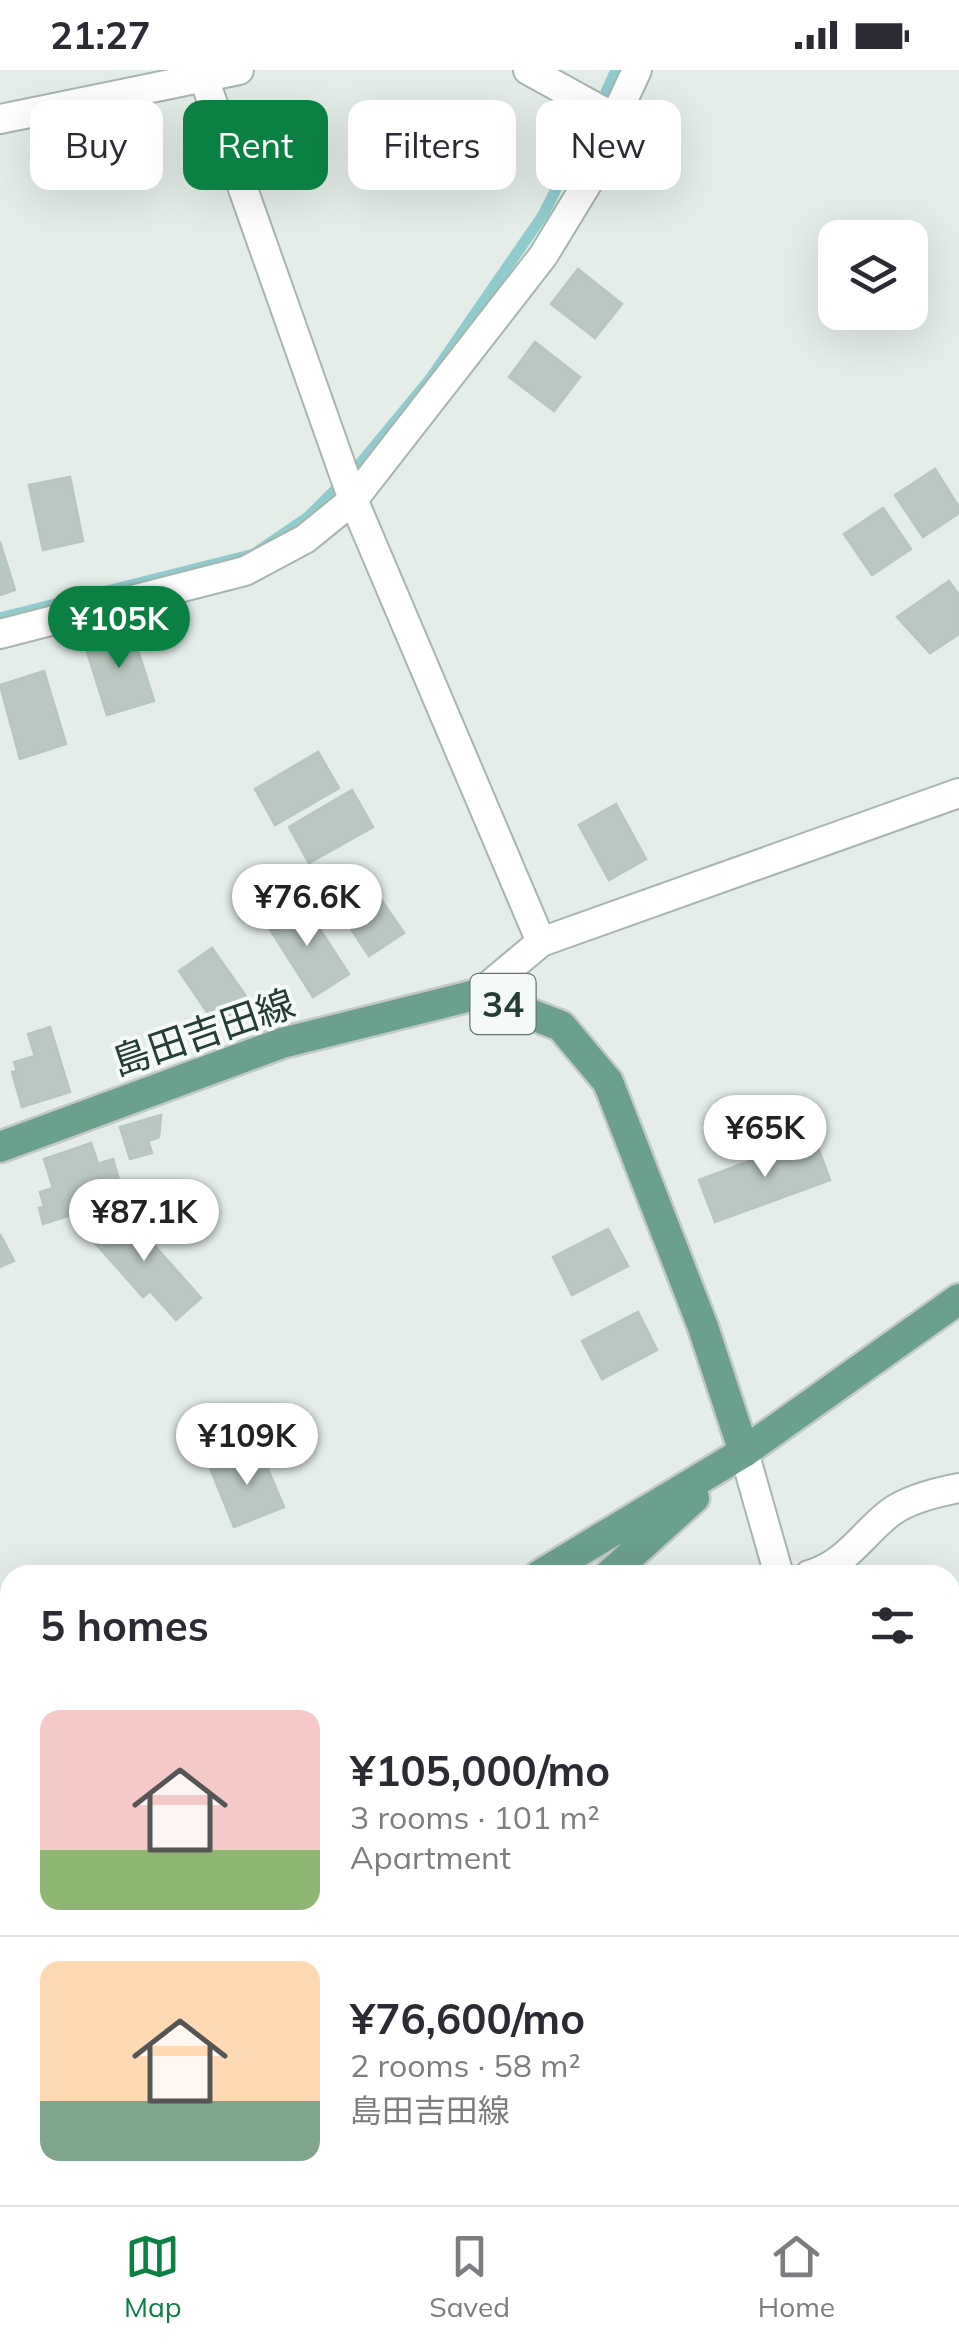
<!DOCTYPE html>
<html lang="en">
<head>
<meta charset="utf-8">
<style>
	body { margin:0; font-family:Mulish,"Noto Sans JP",sans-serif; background:#f7f7f7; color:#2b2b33; height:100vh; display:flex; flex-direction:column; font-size:38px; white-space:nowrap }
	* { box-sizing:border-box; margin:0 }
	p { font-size:32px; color:#7c7c81 }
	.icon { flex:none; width:55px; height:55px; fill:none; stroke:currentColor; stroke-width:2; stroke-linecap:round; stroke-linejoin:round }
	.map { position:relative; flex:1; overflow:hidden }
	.panel { position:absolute; left:0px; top:1495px; width:960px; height:640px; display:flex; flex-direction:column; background:#fff; border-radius:30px 30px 0 0; box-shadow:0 10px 40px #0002 }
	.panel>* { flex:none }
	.hud { position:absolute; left:30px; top:30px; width:900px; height:90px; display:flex; gap:20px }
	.controls { position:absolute; left:818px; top:150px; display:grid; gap:20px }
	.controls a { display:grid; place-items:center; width:110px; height:110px; border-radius:20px; background:#fff; box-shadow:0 10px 40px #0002; font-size:50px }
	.price { position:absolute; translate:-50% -85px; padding:0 22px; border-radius:35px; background:#fff; color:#222; font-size:32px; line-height:65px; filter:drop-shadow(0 2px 5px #0008) }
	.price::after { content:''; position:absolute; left:50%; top:60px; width:30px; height:22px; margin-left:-15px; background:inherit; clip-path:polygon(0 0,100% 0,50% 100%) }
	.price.active { background:#0b8043; color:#fff }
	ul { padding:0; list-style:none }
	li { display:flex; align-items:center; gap:30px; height:250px; padding:0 40px }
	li+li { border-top:2px solid #e1e1e2 }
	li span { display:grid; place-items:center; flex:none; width:280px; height:200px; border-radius:20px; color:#555 }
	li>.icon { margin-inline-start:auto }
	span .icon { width:120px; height:120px; fill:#fffc; stroke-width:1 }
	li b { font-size:42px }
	h2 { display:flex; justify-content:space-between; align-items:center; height:120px; padding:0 40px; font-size:42px }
	.chip { padding:0 35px; border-radius:20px; background:#fff; box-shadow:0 10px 40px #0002; font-size:35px; line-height:90px }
	.chip.active { background:#0b8043; color:#fff }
	.status { display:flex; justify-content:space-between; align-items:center; height:70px; padding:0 50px; background:#fff; direction:ltr }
	.status svg { height:28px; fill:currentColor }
	.tab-bar { display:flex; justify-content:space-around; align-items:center; height:140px; border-top:2px solid #e1e1e2; background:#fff; font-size:28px; color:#7c7c81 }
	.tab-bar a { display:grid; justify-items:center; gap:5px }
	.tab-bar .active { color:#0b8043 }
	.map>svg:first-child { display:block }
</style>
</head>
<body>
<div class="status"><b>21:27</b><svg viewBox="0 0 49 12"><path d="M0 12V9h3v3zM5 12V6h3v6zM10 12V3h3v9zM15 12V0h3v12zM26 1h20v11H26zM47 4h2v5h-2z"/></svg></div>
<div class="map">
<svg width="959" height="2135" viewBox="0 0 959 2135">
	<rect width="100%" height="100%" fill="#e4ede8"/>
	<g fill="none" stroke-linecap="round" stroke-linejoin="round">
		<g stroke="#90cbce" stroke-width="11">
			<polyline points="606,22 616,0"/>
			<polyline points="0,548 254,484 308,447 354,401 430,309 543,145 584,64"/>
		</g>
	</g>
	<g fill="#bac8c1" stroke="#b7c6bf" stroke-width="2.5">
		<polygon points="578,199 622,234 595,268 551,234"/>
		<polygon points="535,272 580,307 554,341 509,307"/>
		<polygon points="935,399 959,437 959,443 923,467 895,425"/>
		<polygon points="70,407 83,471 43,480 29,415"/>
		<polygon points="883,438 911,479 872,505 844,464"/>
		<polygon points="0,472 15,520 0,525"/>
		<polygon points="949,511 959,525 959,564 930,583 897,547"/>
		<polygon points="131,558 154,631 107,645 84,572"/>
		<polygon points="44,601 66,674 20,689 0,615"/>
		<polygon points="318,682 339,718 275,755 255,719"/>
		<polygon points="352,720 373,757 309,793 289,757"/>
		<polygon points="616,734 646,789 609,810 579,755"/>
		<polygon points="366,808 404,863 369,886 333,832"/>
		<polygon points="301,830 349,904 313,927 266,853"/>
		<polygon points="212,878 250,932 216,955 179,901"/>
		<polygon points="50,957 70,1022 22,1037 12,1002 17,1001 14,992 35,986 28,964"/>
		<polygon points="161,1045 159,1067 148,1071 152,1083 130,1089 120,1057"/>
		<polygon points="814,1067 830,1110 715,1152 699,1110"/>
		<polygon points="91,1073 98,1094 113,1089 119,1110 105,1115 107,1124 78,1133 81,1142 43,1154 39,1138 44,1137 40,1122 53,1118 44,1089"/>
		<polygon points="121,1138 201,1228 176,1250 150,1221 143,1227 89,1166"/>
		<polygon points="608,1159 628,1196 572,1225 553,1187"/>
		<polygon points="0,1164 14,1191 0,1197"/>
		<polygon points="638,1242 657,1280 602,1309 582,1271"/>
		<polygon points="259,1378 284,1437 234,1457 210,1398"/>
		<polygon points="959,1646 959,1703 950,1708 950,1650"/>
		<polygon points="929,2125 935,2125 938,2135 898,2135"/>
	</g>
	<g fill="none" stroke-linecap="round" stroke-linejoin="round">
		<g stroke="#a7b5af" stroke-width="32">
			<g id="minor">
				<polyline points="201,0 352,427 541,872"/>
				<polyline points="615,47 637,0"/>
				<polyline points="0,49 239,0"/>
				<polyline points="0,564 245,501 305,469 353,430 543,186 624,53 528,0"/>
				<polyline points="479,924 541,872 959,723"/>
				<polyline points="744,1382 779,1505"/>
				<path d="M809,1505C846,1495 863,1463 891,1442C909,1429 938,1422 959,1418"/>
				<polyline points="0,1781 10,1777"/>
				<polyline points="950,2070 959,2094"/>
			</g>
		</g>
		<g stroke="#c2c9c6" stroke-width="35">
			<g id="primary">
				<polyline points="0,1077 282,973 479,924 561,956 608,1012 703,1257 744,1382"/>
				<polyline points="540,1505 744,1382 959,1229"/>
				<polyline points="609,1505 694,1428"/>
				<polyline points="0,1881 10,1874"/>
				<polyline points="0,1946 10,1939"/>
			</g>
		</g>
		<use href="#minor" stroke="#fff" stroke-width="28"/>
		<use href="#primary" stroke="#6ba08d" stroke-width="30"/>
	</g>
	<g text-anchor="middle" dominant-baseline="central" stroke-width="8" stroke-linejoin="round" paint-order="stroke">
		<rect fill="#f5f9f7" stroke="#63766f" stroke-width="2.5" x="470.5" y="904" width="65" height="60" rx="8"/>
		<g font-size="35" font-weight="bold" fill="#253e35">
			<text x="503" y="934">34</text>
		</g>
		<g font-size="38" fill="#253e35" stroke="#f5f9f7">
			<text transform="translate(203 962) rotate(-19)">島田吉田線</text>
		</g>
	</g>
</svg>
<div class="controls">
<a><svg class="icon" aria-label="layers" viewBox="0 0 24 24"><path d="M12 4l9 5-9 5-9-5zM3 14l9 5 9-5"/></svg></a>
</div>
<b class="price active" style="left:119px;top:601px">¥105K</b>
<b class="price" style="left:307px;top:879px">¥76.6K</b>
<b class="price" style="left:765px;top:1110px">¥65K</b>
<b class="price" style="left:144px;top:1194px">¥87.1K</b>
<b class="price" style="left:247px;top:1418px">¥109K</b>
<div class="hud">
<a class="chip">Buy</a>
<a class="chip active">Rent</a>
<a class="chip">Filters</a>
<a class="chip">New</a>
</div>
<section class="panel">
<h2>5 homes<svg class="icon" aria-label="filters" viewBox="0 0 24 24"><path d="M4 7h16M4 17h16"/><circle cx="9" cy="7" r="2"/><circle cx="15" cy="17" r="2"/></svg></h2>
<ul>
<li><span style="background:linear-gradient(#f6c9c9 70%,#8fb573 0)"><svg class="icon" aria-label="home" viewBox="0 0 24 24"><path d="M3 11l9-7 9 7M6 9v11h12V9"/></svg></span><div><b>¥105,000/mo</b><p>3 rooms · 101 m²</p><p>Apartment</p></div></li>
<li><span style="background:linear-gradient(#ffd9b3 70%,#7fa58c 0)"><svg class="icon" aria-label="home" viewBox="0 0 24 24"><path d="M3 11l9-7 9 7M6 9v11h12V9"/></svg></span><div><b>¥76,600/mo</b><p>2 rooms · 58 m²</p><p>島田吉田線</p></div></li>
</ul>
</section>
</div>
<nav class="tab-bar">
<a class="active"><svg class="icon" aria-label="map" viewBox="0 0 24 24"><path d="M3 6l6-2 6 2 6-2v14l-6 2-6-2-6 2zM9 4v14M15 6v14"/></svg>Map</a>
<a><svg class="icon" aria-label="saved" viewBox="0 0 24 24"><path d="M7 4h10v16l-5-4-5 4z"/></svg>Saved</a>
<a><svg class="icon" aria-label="home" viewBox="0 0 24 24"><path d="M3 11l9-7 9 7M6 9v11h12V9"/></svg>Home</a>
</nav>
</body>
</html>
